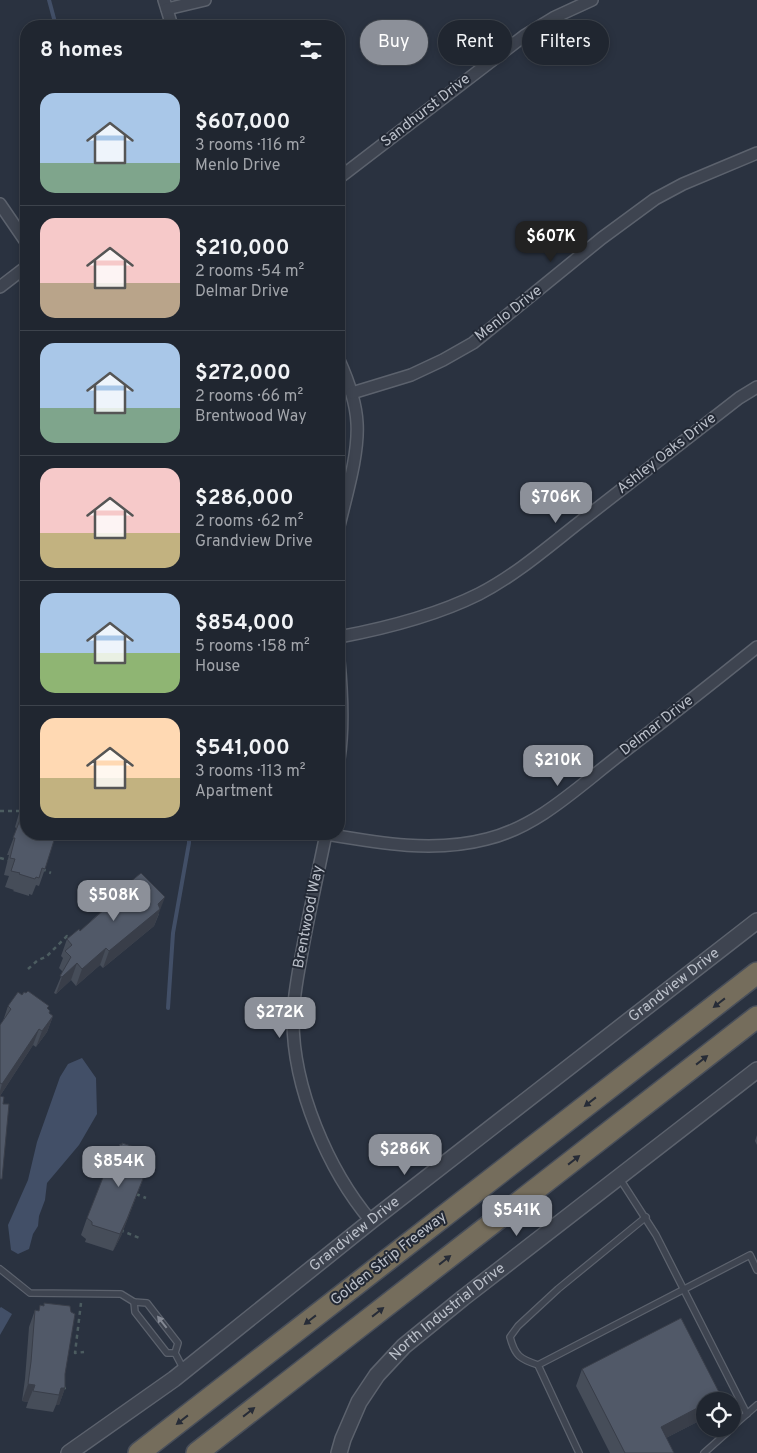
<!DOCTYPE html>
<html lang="en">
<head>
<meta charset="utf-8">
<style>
	body { margin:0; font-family:Overpass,sans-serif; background:#2d323c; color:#f1f3f6; height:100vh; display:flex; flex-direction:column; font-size:19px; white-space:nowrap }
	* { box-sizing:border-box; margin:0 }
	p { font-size:16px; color:#a2a5ab }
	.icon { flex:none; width:28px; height:28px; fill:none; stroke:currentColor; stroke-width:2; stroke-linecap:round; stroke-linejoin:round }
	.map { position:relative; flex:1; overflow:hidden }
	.details { position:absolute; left:20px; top:20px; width:325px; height:820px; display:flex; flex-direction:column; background:#202630; border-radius:20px; box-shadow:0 2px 8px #0003,0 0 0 1px #3d434c }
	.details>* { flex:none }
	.banner { position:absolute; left:360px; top:20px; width:321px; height:45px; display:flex; gap:10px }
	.tools { position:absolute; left:696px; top:1392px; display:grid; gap:10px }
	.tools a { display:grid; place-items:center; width:45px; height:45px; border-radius:50%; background:#202630; box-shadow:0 2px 8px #0003,0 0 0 1px #3d434c; font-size:25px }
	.price { position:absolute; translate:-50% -42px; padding:0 11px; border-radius:10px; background:#8c9099; color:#fff; font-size:16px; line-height:32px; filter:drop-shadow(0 1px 2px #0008) }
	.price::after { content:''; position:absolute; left:50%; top:30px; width:15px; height:11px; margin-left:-8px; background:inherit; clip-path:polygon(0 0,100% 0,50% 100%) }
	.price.current { background:#222; color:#fff }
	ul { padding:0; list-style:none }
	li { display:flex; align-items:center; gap:15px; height:125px; padding:0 20px }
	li+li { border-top:1px solid #3d434c }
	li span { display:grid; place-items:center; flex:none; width:140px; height:100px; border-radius:15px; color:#555 }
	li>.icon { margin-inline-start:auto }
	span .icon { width:60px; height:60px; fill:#fffc; stroke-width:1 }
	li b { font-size:21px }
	h2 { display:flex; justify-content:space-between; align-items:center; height:60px; padding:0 20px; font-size:21px }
	.tag { padding:0 18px; border-radius:22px; background:#202630; box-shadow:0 2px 8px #0003,0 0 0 1px #3d434c; font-size:18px; line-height:45px }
	.tag.current { background:#8c9099; color:#fff }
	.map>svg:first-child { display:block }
</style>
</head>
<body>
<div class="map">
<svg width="757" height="1453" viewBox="0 0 757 1453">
	<rect width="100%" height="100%" fill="#2a3240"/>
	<g fill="#424f67">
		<polygon points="82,1058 96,1078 97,1114 79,1145 47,1183 45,1200 39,1216 38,1226 33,1234 29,1249 18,1254 11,1250 8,1225 28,1180 37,1142 60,1077 68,1064"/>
		<polygon points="1,1307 12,1314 0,1335 0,1308"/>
	</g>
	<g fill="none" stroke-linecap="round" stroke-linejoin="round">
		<g stroke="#424f67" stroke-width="4">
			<polyline points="49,0 56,26"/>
			<polyline points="168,1008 173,933 189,843 189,834"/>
		</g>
		<g stroke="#5c626d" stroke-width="8">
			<g id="service">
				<polyline points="620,1179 656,1235 747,1414"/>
				<polyline points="0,1269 30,1293 121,1294 134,1302 147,1303 178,1343 175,1353 184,1370"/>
				<polyline points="134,1302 135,1312 167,1353 175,1353"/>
				<path d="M538,1365C520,1359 515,1356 510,1337L518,1326L558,1289L646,1217"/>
				<polyline points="732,1427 757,1405"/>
				<polyline points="579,1453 538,1365 750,1255 757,1270"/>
				<polyline points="704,1453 731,1429"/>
			</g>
		</g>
		<g stroke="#5c626d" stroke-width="14">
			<g id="minor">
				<polyline points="164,0 172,26"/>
				<polyline points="167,9 205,0"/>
				<polyline points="339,178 524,36 555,17 592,0"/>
				<polyline points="0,204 26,242"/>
				<polyline points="0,287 26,267"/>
				<path d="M339,360C348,380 356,401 357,423C359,454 346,496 339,526"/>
				<polyline points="352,393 411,375 443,360 473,343 602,238 655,199 683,184 757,153"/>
				<path d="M339,637C387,628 435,616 479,594C516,575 549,546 581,521C634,480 686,439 739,398L757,387"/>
				<path d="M339,661C342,693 344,726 339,759"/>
				<path d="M326,834C378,843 434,853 487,839C537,827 577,788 617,757C664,721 711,684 757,647"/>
				<path d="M326,834C318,873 309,913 302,952C298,974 293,998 293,1020C293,1088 328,1170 371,1221"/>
			</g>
		</g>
		<g stroke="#5c626d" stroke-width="18">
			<g id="tertiary">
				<path id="s1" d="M69,1453L174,1379L371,1221L757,921"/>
				<path id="s2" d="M339,1453L343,1439L359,1402L377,1375L404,1346L463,1298L757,1070"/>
			</g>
		</g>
		<g stroke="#494f5a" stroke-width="24">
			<g id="motorway">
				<polyline points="139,1453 757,973"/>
				<polyline points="197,1453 757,1017"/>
			</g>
		</g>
		<g stroke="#4c5c60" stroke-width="2.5" stroke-dasharray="4 4" stroke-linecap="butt">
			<polyline points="0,811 26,811"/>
			<polyline points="0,858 11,861"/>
			<polyline points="42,869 51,873"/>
			<polyline points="100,899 110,908"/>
			<polyline points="28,969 38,960 46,957 67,936 70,939"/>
			<polyline points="136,1194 146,1198"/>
			<polyline points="120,1230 142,1239"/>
			<polyline points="81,1303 75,1353 84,1352"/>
			<polyline points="62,1388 70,1388"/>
		</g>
		<use href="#service" stroke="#3e4450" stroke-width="5.5"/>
		<use href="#minor" stroke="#3e4450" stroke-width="11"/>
		<use href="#tertiary" stroke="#3e4450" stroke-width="15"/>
		<use href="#motorway" stroke="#756d5c" stroke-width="21"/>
	</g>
	<g fill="#464d59">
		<polygon points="26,789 26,834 45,869 39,886 36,885 32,895 29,894 29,896 13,891 14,890 5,887 9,876 4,875 9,855 7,855 17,829 15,827"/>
		<polygon points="123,888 159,914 154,926 103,968 100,965 76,986 71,980 56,994 54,993 63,972 59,968 63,958 61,956 67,939 80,931 122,892"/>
		<polygon points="22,995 48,1009 49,1013 53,1016 47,1032 36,1047 33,1045 0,1096 0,1025 3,1021 8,1006"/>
		<polygon points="757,1135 757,1145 755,1141"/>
		<polygon points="120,1144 150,1161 121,1236 113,1251 85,1242 86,1239 81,1235 87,1218"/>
		<polygon points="35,1310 65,1374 65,1388 59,1405 56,1405 53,1412 26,1408 28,1402 22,1401 25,1379 29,1327"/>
		<polygon points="582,1369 721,1396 719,1401 705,1401 705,1418 666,1438 674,1453 610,1453 576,1386"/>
	</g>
	<g fill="#393e49">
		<polygon points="165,897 154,926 103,968 109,951"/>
		<polygon points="106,948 100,965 76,986 82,969"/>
		<polygon points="77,963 71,980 56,994 62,977"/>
		<polygon points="53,1016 47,1032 36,1047 42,1031"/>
		<polygon points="39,1029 33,1045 0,1096 0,1091 2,1084"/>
		<polygon points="150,1161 121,1236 113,1251 120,1234"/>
		<polygon points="28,1384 35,1385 28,1402 22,1401"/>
		<polygon points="61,1388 65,1388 59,1405 56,1405 59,1395"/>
		<polygon points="721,1396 719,1401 710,1401"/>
		<polygon points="705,1404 705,1418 654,1444 661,1427"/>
	</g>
	<g fill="#515968" stroke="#393e49">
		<polygon points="26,793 26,834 56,834 45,869 42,868 39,878 36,877 35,879 19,874 20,873 11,871 15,859 10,858 15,838 13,838 23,812 21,811"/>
		<polygon points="141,873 165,897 158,904 160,909 109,951 106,948 82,969 77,963 62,977 60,976 71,957 65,951 72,945 67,939 79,929 80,931 107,907 125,890 123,888"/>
		<polygon points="28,991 49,1006 47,1008 50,1011 49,1013 53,1016 42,1031 39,1029 2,1084 0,1083 0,1025 11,1009 8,1006 18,992 22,995 24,992 26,993"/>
		<polygon points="0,1096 4,1097 3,1104 9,1104 2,1179 0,1179"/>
		<polygon points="122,1143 147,1151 146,1158 150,1161 127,1219 120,1234 92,1225 92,1222 87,1218 115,1147 119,1148 120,1144 122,1145"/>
		<polygon points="44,1303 70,1306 71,1312 75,1314 65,1374 65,1388 61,1388 59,1395 33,1391 35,1385 28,1384 31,1362 35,1310 39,1311 40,1305 44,1306"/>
		<polygon points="681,1318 721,1396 710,1401 705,1401 705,1404 661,1427 674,1453 625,1453 582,1369"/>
	</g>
	<defs><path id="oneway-solid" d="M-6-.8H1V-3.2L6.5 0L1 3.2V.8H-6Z" transform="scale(1.25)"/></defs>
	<g fill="#272c37">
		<use href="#oneway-solid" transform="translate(719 1003) rotate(142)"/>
		<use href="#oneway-solid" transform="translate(702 1060) rotate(-38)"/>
		<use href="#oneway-solid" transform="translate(590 1102) rotate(142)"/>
		<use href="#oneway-solid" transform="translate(574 1160) rotate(-38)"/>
		<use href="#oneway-solid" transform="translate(445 1260) rotate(-38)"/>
		<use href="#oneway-solid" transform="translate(378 1312) rotate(-38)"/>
		<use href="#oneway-solid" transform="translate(310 1320) rotate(142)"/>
		<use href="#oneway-solid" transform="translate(249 1412) rotate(-38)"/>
		<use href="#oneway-solid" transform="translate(182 1420) rotate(142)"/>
	</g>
	<use fill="#838893" href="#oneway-solid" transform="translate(162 1322) rotate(-128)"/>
	<g text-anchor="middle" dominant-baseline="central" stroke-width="4" stroke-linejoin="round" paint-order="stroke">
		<g font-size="15" fill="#bbc0ca" stroke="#232935">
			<text transform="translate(426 111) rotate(-38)">Sandhurst Drive</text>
			<text transform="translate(509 314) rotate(-38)">Menlo Drive</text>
			<text transform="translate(667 454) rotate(-38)">Ashley Oaks Drive</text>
			<text transform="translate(657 726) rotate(-38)">Delmar Drive</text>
			<text transform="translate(309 917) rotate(-79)">Brentwood Way</text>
			<text stroke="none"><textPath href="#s1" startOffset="765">Grandview Drive</textPath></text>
			<text stroke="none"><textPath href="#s1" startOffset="360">Grandview Drive</textPath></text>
			<text transform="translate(389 1259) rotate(-38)">Golden Strip Freeway</text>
			<text stroke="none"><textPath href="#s2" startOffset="182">North Industrial Drive</textPath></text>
		</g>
	</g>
</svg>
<div class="tools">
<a><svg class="icon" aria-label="locate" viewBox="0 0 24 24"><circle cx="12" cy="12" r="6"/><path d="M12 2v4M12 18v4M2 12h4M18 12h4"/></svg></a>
</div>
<b class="price current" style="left:551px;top:263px">$607K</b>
<b class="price" style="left:556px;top:524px">$706K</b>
<b class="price" style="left:558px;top:787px">$210K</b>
<b class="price" style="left:114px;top:922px">$508K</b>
<b class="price" style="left:280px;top:1039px">$272K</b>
<b class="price" style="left:405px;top:1176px">$286K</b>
<b class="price" style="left:119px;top:1188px">$854K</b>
<b class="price" style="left:517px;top:1237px">$541K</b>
<div class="banner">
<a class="tag current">Buy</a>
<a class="tag">Rent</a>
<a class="tag">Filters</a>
</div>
<section class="details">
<h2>8 homes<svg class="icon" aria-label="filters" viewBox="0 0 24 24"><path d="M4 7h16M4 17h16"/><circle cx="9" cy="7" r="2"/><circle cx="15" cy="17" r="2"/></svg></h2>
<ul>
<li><span style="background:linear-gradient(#a9c7e8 70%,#7fa58c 0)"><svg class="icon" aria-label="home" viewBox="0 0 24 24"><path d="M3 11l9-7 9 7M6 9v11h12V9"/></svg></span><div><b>$607,000</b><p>3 rooms · 116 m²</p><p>Menlo Drive</p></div></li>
<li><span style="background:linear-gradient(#f6c9c9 65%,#b9a48a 0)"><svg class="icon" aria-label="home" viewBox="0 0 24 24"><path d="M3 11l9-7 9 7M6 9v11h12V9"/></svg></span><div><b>$210,000</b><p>2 rooms · 54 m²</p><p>Delmar Drive</p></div></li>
<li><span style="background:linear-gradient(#a9c7e8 65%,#7fa58c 0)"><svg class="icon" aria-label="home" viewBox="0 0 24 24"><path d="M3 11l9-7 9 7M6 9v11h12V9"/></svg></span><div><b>$272,000</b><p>2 rooms · 66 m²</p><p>Brentwood Way</p></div></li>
<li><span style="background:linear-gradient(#f6c9c9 65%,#c2b280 0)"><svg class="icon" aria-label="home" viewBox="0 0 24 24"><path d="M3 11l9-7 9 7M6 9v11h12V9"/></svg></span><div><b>$286,000</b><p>2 rooms · 62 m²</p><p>Grandview Drive</p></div></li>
<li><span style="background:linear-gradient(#a9c7e8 60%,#8fb573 0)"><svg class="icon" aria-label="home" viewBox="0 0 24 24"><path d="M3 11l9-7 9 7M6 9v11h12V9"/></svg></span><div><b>$854,000</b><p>5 rooms · 158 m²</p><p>House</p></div></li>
<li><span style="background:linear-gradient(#ffd9b3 60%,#c2b280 0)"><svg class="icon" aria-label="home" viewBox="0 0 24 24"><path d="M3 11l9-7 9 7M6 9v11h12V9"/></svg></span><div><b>$541,000</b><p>3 rooms · 113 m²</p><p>Apartment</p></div></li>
</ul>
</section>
</div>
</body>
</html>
